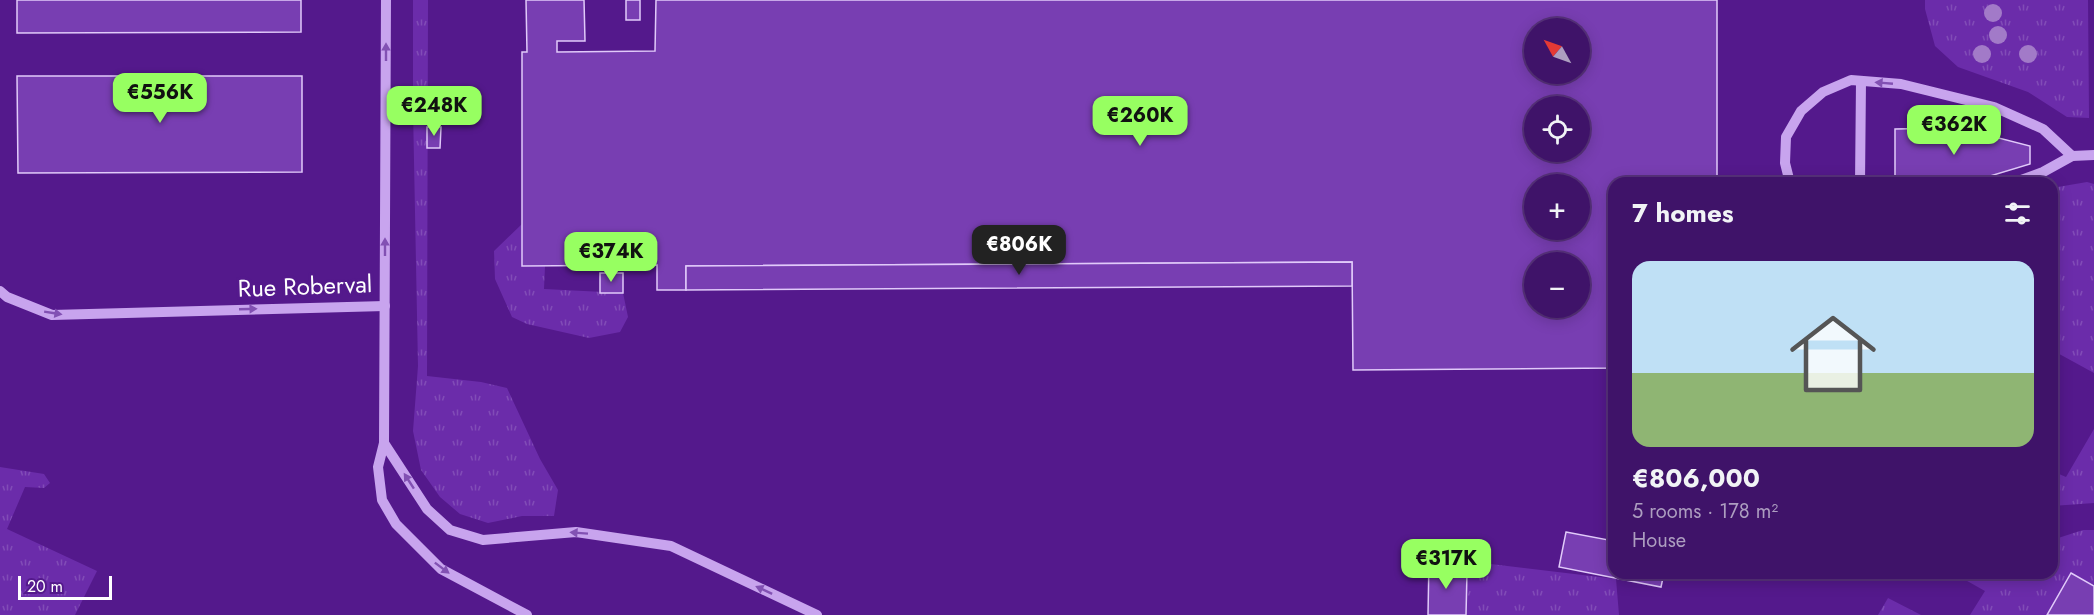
<!DOCTYPE html>
<html lang="en">
<head>
<meta charset="utf-8">
<style>
	body { margin:0; font-family:Jost,sans-serif; background:#4a2071; color:#f1f3f6; height:100vh; display:flex; flex-direction:column; font-size:22px; white-space:nowrap }
	* { box-sizing:border-box; margin:0 }
	p { font-size:20px; color:#ad9ec0 }
	.icon { flex:none; width:33px; height:33px; fill:none; stroke:currentColor; stroke-width:2; stroke-linecap:round; stroke-linejoin:round }
	.map { position:relative; flex:1; overflow:hidden }
	.side { position:absolute; left:1608px; top:177px; width:450px; height:402px; display:flex; flex-direction:column; background:#3f1369; border-radius:18px; box-shadow:0 3px 15px #0003,0 0 0 2px #58327d }
	.side>* { flex:none }
	.needle { width:39px; rotate:310deg }
	.controls { position:absolute; left:1524px; top:18px; display:grid; gap:12px }
	.controls a { display:grid; place-items:center; width:66px; height:66px; border-radius:50%; background:#3f1369; box-shadow:0 3px 15px #0003,0 0 0 2px #58327d; font-size:30px }
	.scale { position:absolute; left:18px; bottom:15px; width:94px; box-sizing:border-box; padding-left:6px; border:3px solid #fff; border-top:0; font-size:16px; line-height:21px; white-space:nowrap; color:#fff; -webkit-text-stroke:4px #54198c; paint-order:stroke }
	.price { position:absolute; translate:-50% -51px; padding:0 14px; border-radius:12px; background:#97ff61; color:#111; font-size:20px; line-height:39px; filter:drop-shadow(0 2px 3px #0008) }
	.price::after { content:''; position:absolute; left:50%; top:36px; width:18px; height:14px; margin-left:-9px; background:inherit; clip-path:polygon(0 0,100% 0,50% 100%) }
	.price.on { background:#222; color:#fff }
	ul { padding:0; list-style:none }
	li { display:grid; align-content:center; gap:12px; height:318px; padding:0 24px }
	li span { display:grid; place-items:center; height:186px; border-radius:18px; color:#555 }
	li>.icon { margin-inline-start:auto }
	span .icon { width:108px; height:108px; fill:#fffc; stroke-width:1 }
	li b { font-size:26px }
	h2 { display:flex; justify-content:space-between; align-items:center; height:72px; padding:0 24px; font-size:26px }
	.map>svg:first-child { display:block }
</style>
</head>
<body>
<div class="map">
<svg width="2094" height="615" viewBox="0 0 2094 615">
	<defs>
		<pattern id="grass-tufts" width="24" height="20" patternUnits="userSpaceOnUse" patternTransform="scale(1.5)"><rect width="24" height="20" fill="#6b2caa"/><path d="M3 7l-1-3M5 7V3M7 7l1-3M15 17l-1-3M17 17v-4M19 17l1-3" fill="none" stroke="#814cb7"/></pattern>
	</defs>
	<rect width="100%" height="100%" fill="#54198c"/>
	<g fill="url(#grass-tufts)">
		<polygon points="413,0 428,0 427,376 481,382 507,388 540,459 558,490 554,516 522,516 488,523 460,514 440,497 421,470 413,431 418,366 413,109"/>
		<polygon points="1925,0 2088,0 2089,118 2067,117 2028,92 1958,67 1935,46 1925,9"/>
		<polygon points="2087,182 2094,184 2094,373 2052,350 2052,188"/>
		<polygon points="522,224 545,266 544,289 623,293 628,317 620,332 589,338 527,324 512,317 495,279 494,251"/>
		<polygon points="2094,429 2094,503 2052,506 2052,471 2066,477"/>
		<polygon points="0,467 44,474 50,483 44,488 25,487 7,529 97,571 75,615 0,615"/>
		<polygon points="2083,530 2094,530 2094,615 1970,615 1985,591 1953,573 2052,573 2052,540"/>
		<polygon points="1449,559 1616,579 1619,615 1466,615 1467,572 1449,571"/>
		<polygon points="1888,598 1921,615 1878,615"/>
	</g>
	<g fill="#783eb2" stroke="#e1cafa" stroke-width="1.5" fill-rule="evenodd">
		<polygon points="17,0 301,0 301,32 17,33"/>
		<path d="M526,0H584L585,41H557V52L655,51L656,0H1717V183H1614V368L1353,370L1352,262L686,266V290H657V265L522,266V52H527ZM1534,28H1580V74H1534ZM1534,106H1580V152H1534ZM1534,184H1580V230H1534ZM1534,262H1580V308H1534Z"/>
		<rect x="626" y="0" width="14" height="20"/>
		<polygon points="17,76 302,76 302,172 18,173"/>
		<polygon points="1952,126 2030,146 2030,164 1967,183 1895,183 1895,129 1952,128"/>
		<polygon points="427,127 441,127 440,148 427,148"/>
		<polygon points="1352,262 1352,286 686,290 686,266"/>
		<rect x="600" y="273" width="23" height="20"/>
		<polygon points="1566,532 1614,541 1614,573 1664,573 1661,587 1559,567"/>
		<polygon points="1429,559 1449,559 1449,571 1467,572 1466,615 1428,615"/>
		<polygon points="2071,573 2094,586 2094,615 2047,615"/>
	</g>
	<g fill="none" stroke-linecap="round" stroke-linejoin="round">
		<g stroke="#c8a4ee" stroke-width="10">
			<polyline points="1790,183 1785,163 1786,137 1801,111 1823,92 1851,80 1901,84 1994,107 2043,129 2072,156"/>
			<polyline points="1860,183 1861,81"/>
			<polyline points="2013,183 2043,172 2072,156 2094,155"/>
			<polyline points="0,291 7,297 52,315 385,306"/>
			<polyline points="384,443 386,0"/>
			<polyline points="527,615 441,569 396,524 382,500 378,467 384,443 427,509 450,530 483,540 576,532 671,546 817,615"/>
		</g>
	</g>
	<g fill="#a27ac8">
		<circle cx="1993" cy="13" r="9"/>
		<circle cx="1998" cy="35" r="9"/>
		<circle cx="1982" cy="54" r="9"/>
		<circle cx="2028" cy="54" r="9"/>
	</g>
	<defs><path id="oneway-solid" d="M-6-.8H1V-3.2L6.5 0L1 3.2V.8H-6Z" transform="scale(1.5)"/></defs>
	<g fill="#8251b3">
		<use href="#oneway-solid" transform="translate(386 52) rotate(-90)"/>
		<use href="#oneway-solid" transform="translate(1884 83) rotate(-175)"/>
		<use href="#oneway-solid" transform="translate(385 247) rotate(-90)"/>
		<use href="#oneway-solid" transform="translate(248 309) rotate(-2)"/>
		<use href="#oneway-solid" transform="translate(53 313) rotate(9)"/>
		<use href="#oneway-solid" transform="translate(409 481) rotate(-123)"/>
		<use href="#oneway-solid" transform="translate(579 533) rotate(-176)"/>
		<use href="#oneway-solid" transform="translate(442 568) rotate(37)"/>
		<use href="#oneway-solid" transform="translate(764 590) rotate(-155)"/>
	</g>
	<g text-anchor="middle" dominant-baseline="central" stroke-width="6" stroke-linejoin="round" paint-order="stroke">
		<g font-size="24" fill="#fff" stroke="#54198c">
			<text transform="translate(305 286) rotate(-2)">Rue Roberval</text>
		</g>
	</g>
</svg>
<div class="controls">
<a><svg class="needle" viewBox="-14 -14 28 28"><path d="M0-13l5 13h-10z" fill="#e53935"/><path d="M0 13l5-13h-10z" fill="#ad9ec0"/></svg></a>
<a><svg class="icon" aria-label="locate" viewBox="0 0 24 24"><circle cx="12" cy="12" r="6"/><path d="M12 2v4M12 18v4M2 12h4M18 12h4"/></svg></a>
<a>+</a>
<a>−</a>
</div>
<div class="scale">20 m</div>
<b class="price" style="left:160px;top:124px">€556K</b>
<b class="price" style="left:434px;top:137px">€248K</b>
<b class="price" style="left:1140px;top:147px">€260K</b>
<b class="price" style="left:1954px;top:156px">€362K</b>
<b class="price on" style="left:1019px;top:276px">€806K</b>
<b class="price" style="left:611px;top:283px">€374K</b>
<b class="price" style="left:1446px;top:590px">€317K</b>
<section class="side">
<h2>7 homes<svg class="icon" aria-label="filters" viewBox="0 0 24 24"><path d="M4 7h16M4 17h16"/><circle cx="9" cy="7" r="2"/><circle cx="15" cy="17" r="2"/></svg></h2>
<ul>
<li><span style="background:linear-gradient(#bfe0f5 60%,#8fb573 0)"><svg class="icon" aria-label="home" viewBox="0 0 24 24"><path d="M3 11l9-7 9 7M6 9v11h12V9"/></svg></span><div><b>€806,000</b><p>5 rooms · 178 m²</p><p>House</p></div></li>
</ul>
</section>
</div>
</body>
</html>
